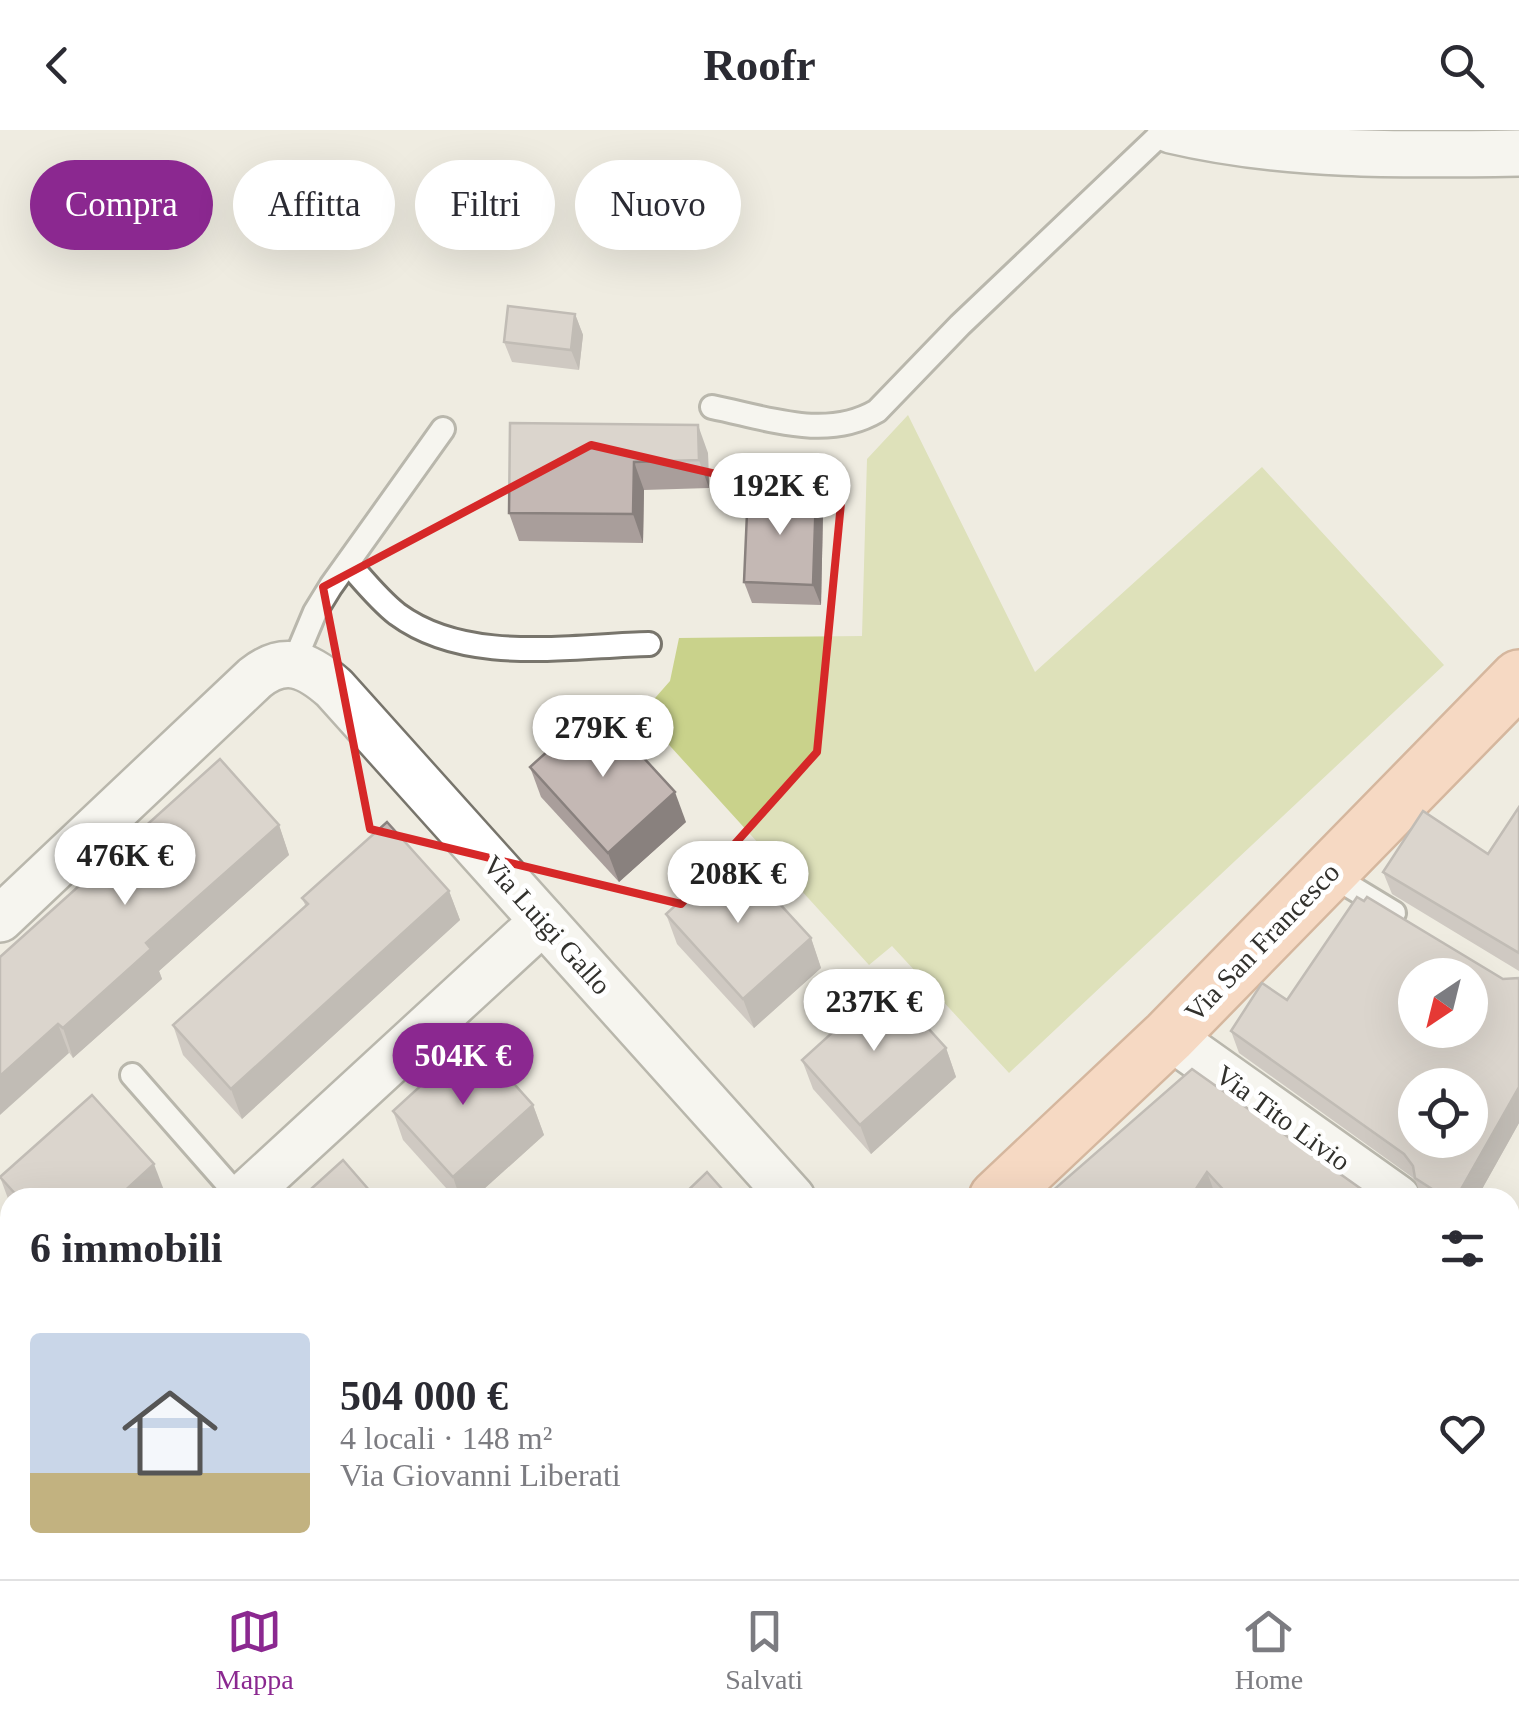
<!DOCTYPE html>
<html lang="it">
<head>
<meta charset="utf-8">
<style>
	body { margin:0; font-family:"Times New Roman",serif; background:#f2f2f3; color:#2b2b33; height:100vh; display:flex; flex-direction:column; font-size:38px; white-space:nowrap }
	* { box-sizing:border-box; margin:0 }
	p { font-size:32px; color:#7c7c81 }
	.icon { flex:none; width:55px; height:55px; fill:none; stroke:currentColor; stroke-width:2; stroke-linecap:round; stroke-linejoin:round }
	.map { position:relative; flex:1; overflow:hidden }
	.side { position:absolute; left:0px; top:1058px; width:1520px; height:392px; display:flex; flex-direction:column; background:#fff; border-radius:30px 30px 0 0; box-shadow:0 10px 40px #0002 }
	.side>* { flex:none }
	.top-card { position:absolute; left:30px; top:30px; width:1000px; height:90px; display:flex; gap:20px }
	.needle { width:65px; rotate:215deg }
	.fabs { position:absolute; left:1398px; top:828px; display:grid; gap:20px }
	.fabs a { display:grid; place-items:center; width:90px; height:90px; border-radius:50%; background:#fff; box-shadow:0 10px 40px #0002; font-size:50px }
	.price { position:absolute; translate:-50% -85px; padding:0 22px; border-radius:35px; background:#fff; color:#222; font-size:32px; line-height:65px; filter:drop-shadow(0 2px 5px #0008) }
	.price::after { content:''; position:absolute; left:50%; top:60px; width:30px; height:22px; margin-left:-15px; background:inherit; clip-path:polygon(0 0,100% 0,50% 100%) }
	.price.on { background:#8b2890; color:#fff }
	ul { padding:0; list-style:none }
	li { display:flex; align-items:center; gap:30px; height:250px; padding:0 30px }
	li span { display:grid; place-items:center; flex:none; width:280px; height:200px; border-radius:10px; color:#555 }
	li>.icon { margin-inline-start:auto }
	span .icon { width:120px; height:120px; fill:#fffc; stroke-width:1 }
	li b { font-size:42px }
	h2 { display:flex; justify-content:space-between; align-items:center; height:120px; padding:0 30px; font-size:42px }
	.chip { padding:0 35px; border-radius:45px; background:#fff; box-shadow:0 10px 40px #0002; font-size:35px; line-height:90px }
	.chip.on { background:#8b2890; color:#fff }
	header { display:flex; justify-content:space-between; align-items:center; height:130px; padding:0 30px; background:#fff; font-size:45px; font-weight:700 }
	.tabs { display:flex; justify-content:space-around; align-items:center; height:140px; border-top:2px solid #e1e1e2; background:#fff; font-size:28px; color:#7c7c81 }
	.tabs a { display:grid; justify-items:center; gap:5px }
	.tabs .on { color:#8b2890 }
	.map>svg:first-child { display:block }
</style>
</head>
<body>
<header><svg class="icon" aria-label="back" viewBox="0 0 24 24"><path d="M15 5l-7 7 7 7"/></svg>Roofr<svg class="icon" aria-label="search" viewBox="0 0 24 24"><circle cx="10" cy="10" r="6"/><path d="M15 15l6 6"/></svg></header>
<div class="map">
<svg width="1519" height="1449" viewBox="0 0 1519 1449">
	<rect width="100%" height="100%" fill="#efece1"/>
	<polygon fill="#c9d28b" points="908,285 1035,542 1262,337 1444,535 1009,943 892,816 869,835 641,584 670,551 679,508 862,506 867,329"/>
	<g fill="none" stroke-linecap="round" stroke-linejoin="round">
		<g stroke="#78756c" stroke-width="28">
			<g id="lane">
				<path d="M712,277C767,288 826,311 877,281L960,195L1165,0"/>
				<path d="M348,433C364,451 379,470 397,484C466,535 567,516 649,514"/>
				<polyline points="294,532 315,482 331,456 443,299"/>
				<polyline points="1328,743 1394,783"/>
				<polyline points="132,945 240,1068"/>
				<polyline points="0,1161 10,1172"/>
				<polyline points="1141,1440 1155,1449"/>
			</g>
		</g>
		<g stroke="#78756c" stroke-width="50">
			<g id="street">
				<path d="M1171,0C1286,27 1402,25 1519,23"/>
				<path d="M0,789L255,548C285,524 308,535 334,558L792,1068"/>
				<polyline points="1169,906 1397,1068"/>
				<polyline points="242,1068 543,791"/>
				<polyline points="1510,1139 1519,1145"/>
				<polyline points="0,1290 10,1281"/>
				<polyline points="1426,1440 1439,1449"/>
				<polyline points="856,1449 866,1440"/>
			</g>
		</g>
		<g stroke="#b7754d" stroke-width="60">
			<g id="primary">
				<polyline points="997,1068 1169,906 1519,548"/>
				<polyline points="564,1449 574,1440"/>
			</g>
		</g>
		<use href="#lane" stroke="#fff" stroke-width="22"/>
		<use href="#street" stroke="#fff" stroke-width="45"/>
		<use href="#primary" stroke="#fec29e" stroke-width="55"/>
	</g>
	<g fill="#a99e9b">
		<polygon points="575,184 583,205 579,240 512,232 504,212"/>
		<polygon points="510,293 708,323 709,358 644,360 643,413 519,411 509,383"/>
		<polygon points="823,383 821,475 752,473 744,452"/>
		<polygon points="530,637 686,692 619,752 541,667"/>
		<polygon points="1519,677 1519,841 1392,764 1383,742 1488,724"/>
		<polygon points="279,695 289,725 159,841 162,849 73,928 0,827"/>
		<polygon points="449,761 460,790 242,989 183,925 173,895 306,777 302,768"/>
		<polygon points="666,784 811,808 821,838 754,898 677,814"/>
		<polygon points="1287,870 1519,993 1477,1068 1422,1068 1416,1052 1412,1047 1239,923 1231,901"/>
		<polygon points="946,918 956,947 871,1024 813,959 802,930"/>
		<polygon points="1192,939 1374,1068 1218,1068 1215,1064 1213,1068 1039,1068 1049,1064"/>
		<polygon points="533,975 544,1005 474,1068 455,1068 403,1010 393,981"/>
		<polygon points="0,1047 165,1063 161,1068 10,1068 10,1074"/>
		<polygon points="1519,1171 1519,1431 1510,1425 1510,1183"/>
	</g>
	<g fill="#89817e">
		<polygon points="575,184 583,205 579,240 571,220"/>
		<polygon points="698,295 708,323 709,358 699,330"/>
		<polygon points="634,332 644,360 643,413 633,384"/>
		<polygon points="816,363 823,383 821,475 813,455"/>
		<polygon points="675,662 686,692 619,752 608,723"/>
		<polygon points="279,695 289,725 159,841 162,849 73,928 63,898 146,813"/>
		<polygon points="449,761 460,790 242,989 231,959"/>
		<polygon points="811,808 821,838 754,898 743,869"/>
		<polygon points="58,894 69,923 0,985 0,946"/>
		<polygon points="946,918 956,947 871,1024 860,995"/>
		<polygon points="1519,957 1519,993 1477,1068 1456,1068"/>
		<polygon points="533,975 544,1005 474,1068 460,1068 453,1047"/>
		<polygon points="154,1034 165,1063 161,1068 117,1068"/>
		<polygon points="1207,1042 1215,1064 1213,1068 1190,1068"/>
		<polygon points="22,1440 66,1440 56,1449 12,1449"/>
		<polygon points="467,1440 498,1440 488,1449 457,1449"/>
		<polygon points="778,1440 806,1440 795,1449 781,1449"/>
	</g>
	<g fill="#c4b8b4" stroke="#89817e" stroke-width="2.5" fill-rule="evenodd">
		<polygon points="508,176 575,184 571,220 504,212"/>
		<polygon points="510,293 698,295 699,330 634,332 633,384 509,383"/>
		<polygon points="748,360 816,363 813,455 744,452"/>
		<polygon points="597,577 675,662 608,723 530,637"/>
		<polygon points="220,629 279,695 146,813 151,819 63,898 58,894 0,946 0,827"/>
		<polygon points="1519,677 1519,823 1383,742 1423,681 1488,724"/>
		<polygon points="387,692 449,761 231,959 173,895 308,774 302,768"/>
		<polygon points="733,723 811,808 743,869 666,784"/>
		<path d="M1357,767L1364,771L1367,767L1503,849L1519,848V957L1456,1068H1446L1415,1048L1413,1036L1404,1024L1231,901L1262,853L1287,870ZM1415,845H1470V900H1415ZM1415,955H1470V1010H1415Z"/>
		<polygon points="887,853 946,918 860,995 802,930"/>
		<polygon points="473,908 533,975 453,1047 393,981"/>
		<polygon points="1192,939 1374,1068 1231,1068 1207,1042 1190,1068 1039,1068 1045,1061 1049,1064"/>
		<polygon points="92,965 154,1034 117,1068 19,1068 0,1047"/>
		<polygon points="343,1030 376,1068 301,1068"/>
		<polygon points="707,1042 730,1068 680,1068"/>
		<polygon points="1519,1171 1519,1414 1510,1408 1510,1183"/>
		<polygon points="10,1331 10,1440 22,1440 12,1449 0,1449 0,1340"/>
		<polygon points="328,1440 467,1440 457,1449 322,1449 320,1447"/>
		<polygon points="614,1440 779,1440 787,1449 604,1449"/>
		<polygon points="874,1440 1140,1440 1156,1449 869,1449"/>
		<polygon points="1270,1440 1406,1440 1416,1449 1264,1449"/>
	</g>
	<path d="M0 0H1519V1449H0ZM591,315L841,373L817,622L681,774L370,699L323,457Z" fill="#efece1" fill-opacity=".55" fill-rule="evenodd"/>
	<path fill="none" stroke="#d62828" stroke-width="8" stroke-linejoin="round" d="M591,315L841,373L817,622L681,774L370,699L323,457Z"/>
	<g text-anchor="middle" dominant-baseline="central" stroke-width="10" stroke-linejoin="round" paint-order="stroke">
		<g font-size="28" fill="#32312d" stroke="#fff">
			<text transform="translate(547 795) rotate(48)">Via Luigi Gallo</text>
			<text transform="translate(1262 812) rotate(-46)">Via San Francesco</text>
			<text transform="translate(1283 988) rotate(36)">Via Tito Livio</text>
		</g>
	</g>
</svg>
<div class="fabs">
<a><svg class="needle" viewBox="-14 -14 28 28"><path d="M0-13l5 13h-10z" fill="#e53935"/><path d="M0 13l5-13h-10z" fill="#7c7c81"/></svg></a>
<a><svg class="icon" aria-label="locate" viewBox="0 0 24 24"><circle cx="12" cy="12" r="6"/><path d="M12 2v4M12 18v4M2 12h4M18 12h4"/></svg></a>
</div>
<b class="price" style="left:780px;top:408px">192K €</b>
<b class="price" style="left:603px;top:650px">279K €</b>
<b class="price" style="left:125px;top:778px">476K €</b>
<b class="price" style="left:738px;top:796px">208K €</b>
<b class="price" style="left:874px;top:924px">237K €</b>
<b class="price on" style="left:463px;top:978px">504K €</b>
<div class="top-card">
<a class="chip on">Compra</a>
<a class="chip">Affitta</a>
<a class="chip">Filtri</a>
<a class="chip">Nuovo</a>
</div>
<section class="side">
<h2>6 immobili<svg class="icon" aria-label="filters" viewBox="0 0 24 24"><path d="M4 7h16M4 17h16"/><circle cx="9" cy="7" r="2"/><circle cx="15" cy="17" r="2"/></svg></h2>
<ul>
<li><span style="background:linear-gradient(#c9d6e8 70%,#c2b280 0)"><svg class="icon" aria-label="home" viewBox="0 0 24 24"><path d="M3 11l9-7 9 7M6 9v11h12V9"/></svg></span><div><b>504 000 €</b><p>4 locali · 148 m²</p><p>Via Giovanni Liberati</p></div><svg class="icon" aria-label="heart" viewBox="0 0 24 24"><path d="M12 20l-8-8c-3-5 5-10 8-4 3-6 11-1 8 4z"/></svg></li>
</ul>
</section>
</div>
<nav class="tabs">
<a class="on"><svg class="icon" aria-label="map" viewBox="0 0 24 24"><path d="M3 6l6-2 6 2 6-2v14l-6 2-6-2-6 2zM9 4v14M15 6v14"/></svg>Mappa</a>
<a><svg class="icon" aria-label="saved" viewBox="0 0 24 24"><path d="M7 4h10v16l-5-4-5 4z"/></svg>Salvati</a>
<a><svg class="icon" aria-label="home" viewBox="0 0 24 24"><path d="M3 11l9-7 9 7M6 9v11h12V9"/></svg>Home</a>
</nav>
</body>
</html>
